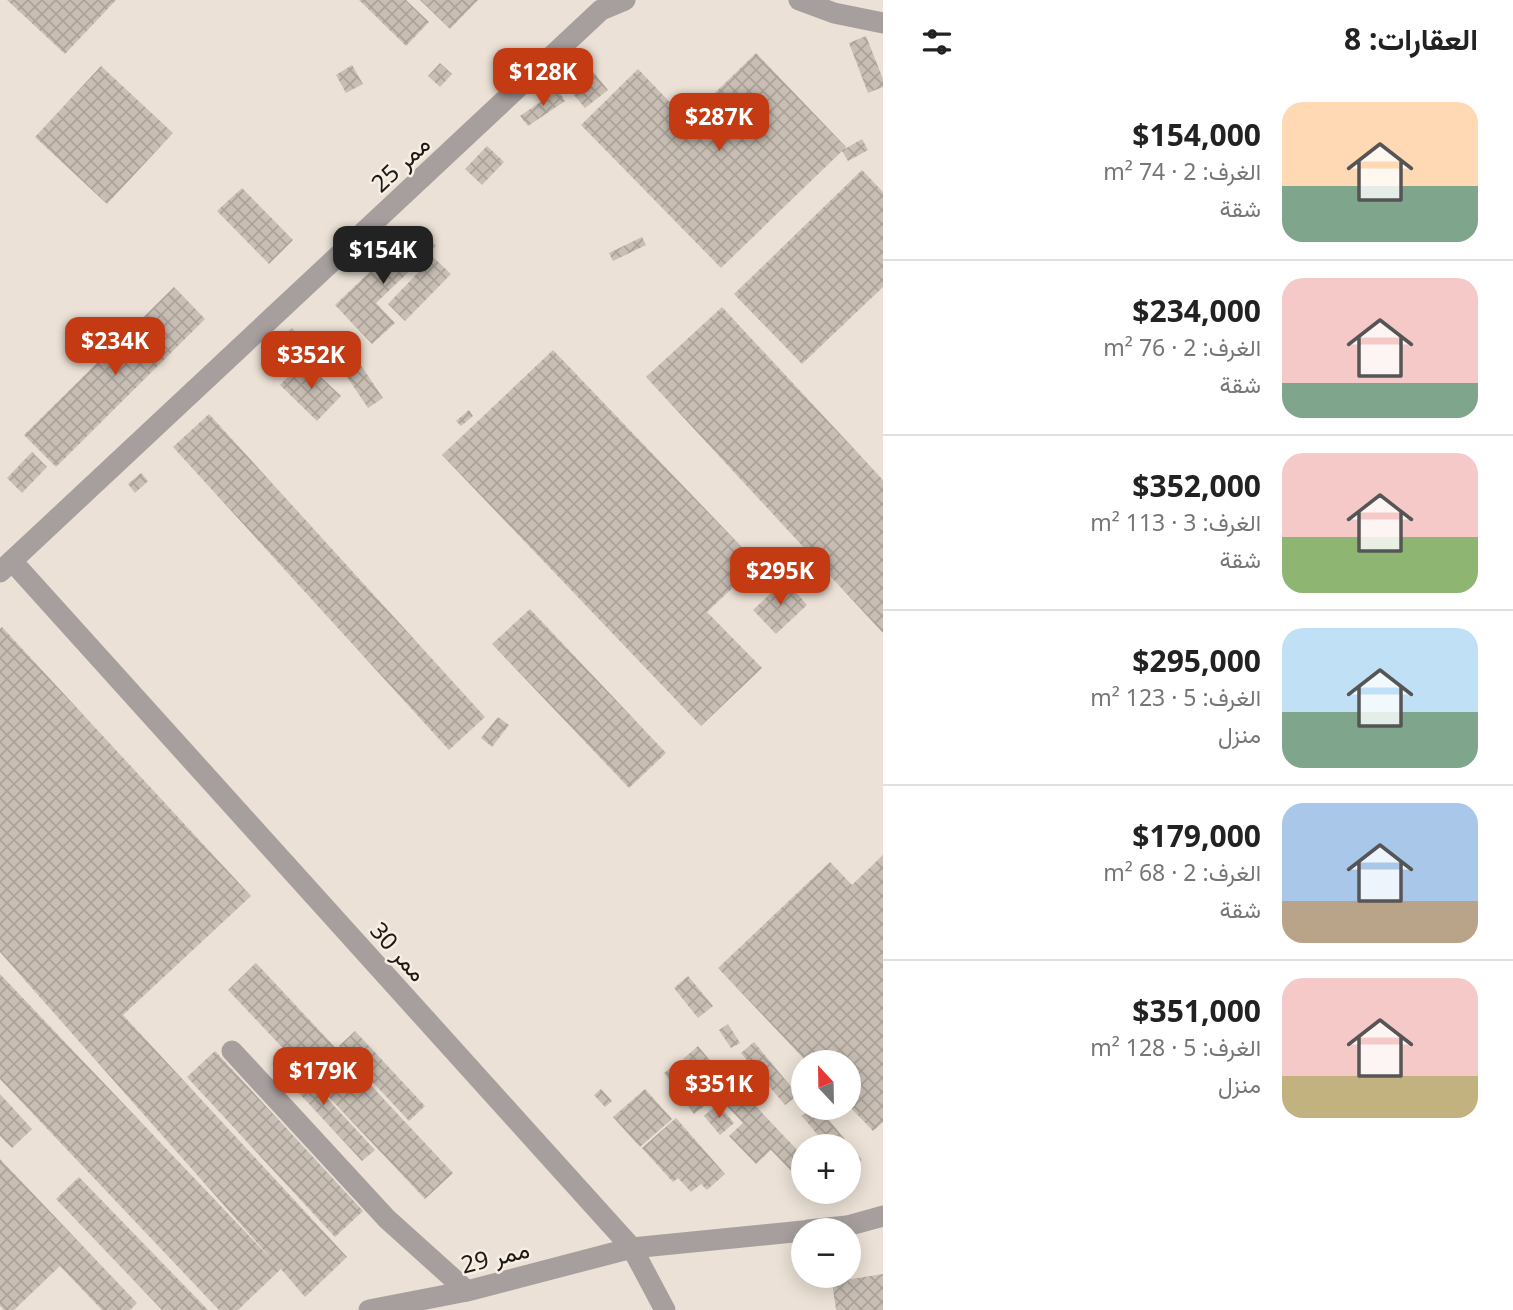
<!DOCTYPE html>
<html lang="ar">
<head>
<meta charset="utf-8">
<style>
	body { margin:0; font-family:"Noto Sans",Vazirmatn,sans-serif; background:#f6f6f6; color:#222; direction:rtl; height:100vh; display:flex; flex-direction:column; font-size:26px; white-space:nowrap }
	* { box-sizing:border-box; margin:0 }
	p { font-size:23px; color:#767676 }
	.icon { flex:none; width:38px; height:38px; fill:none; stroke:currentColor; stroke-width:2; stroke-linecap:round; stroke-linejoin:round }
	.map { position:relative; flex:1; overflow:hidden; direction:ltr }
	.side { display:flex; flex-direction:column; background:#fff; width:630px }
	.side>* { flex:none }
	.needle { width:46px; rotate:338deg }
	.tools { position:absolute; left:791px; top:1050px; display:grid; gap:14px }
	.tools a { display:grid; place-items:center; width:70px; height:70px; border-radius:50%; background:#fff; box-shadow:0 4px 18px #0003; font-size:35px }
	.price { position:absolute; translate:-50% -60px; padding:0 16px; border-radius:14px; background:#c43b13; color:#fff; font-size:23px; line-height:46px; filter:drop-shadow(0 2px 4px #0008) }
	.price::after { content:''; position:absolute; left:50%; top:42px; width:21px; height:16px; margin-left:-10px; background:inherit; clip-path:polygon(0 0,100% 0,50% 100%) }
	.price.selected { background:#222; color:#fff }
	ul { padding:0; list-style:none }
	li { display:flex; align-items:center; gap:21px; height:175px; padding:0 35px }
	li+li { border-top:2px solid #e0e0e0 }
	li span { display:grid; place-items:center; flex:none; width:196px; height:140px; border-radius:21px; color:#555 }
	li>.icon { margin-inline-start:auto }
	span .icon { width:84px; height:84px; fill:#fffc; stroke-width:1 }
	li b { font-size:30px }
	h2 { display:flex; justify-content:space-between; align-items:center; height:84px; padding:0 35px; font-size:30px }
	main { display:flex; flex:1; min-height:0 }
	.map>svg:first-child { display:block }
</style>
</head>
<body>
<main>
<section class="side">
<h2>العقارات: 8<svg class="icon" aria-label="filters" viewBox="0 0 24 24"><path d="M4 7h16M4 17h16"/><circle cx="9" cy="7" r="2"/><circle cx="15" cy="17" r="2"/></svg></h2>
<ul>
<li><span style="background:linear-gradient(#ffd9b3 60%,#7fa58c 0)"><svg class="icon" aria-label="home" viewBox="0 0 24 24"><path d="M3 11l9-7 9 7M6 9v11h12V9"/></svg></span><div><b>$154,000</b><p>الغرف: 2 · 74 m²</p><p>شقة</p></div></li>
<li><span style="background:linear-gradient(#f6c9c9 75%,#7fa58c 0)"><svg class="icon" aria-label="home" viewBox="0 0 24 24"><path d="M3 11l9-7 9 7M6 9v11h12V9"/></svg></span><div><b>$234,000</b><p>الغرف: 2 · 76 m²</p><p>شقة</p></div></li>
<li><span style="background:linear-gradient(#f6c9c9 60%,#8fb573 0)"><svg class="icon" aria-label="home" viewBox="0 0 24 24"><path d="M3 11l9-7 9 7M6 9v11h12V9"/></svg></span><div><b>$352,000</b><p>الغرف: 3 · 113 m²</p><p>شقة</p></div></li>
<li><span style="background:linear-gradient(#bfe0f5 60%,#7fa58c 0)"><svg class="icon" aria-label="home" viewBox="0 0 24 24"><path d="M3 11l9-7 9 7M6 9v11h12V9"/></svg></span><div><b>$295,000</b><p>الغرف: 5 · 123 m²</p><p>منزل</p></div></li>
<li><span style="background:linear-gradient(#a9c7e8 70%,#b9a48a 0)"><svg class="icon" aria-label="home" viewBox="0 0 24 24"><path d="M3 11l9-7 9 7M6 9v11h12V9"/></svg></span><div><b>$179,000</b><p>الغرف: 2 · 68 m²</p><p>شقة</p></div></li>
<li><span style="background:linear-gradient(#f6c9c9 70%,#c2b280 0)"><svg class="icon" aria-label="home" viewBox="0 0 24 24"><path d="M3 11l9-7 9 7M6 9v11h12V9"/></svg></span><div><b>$351,000</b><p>الغرف: 5 · 128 m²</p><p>منزل</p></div></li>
</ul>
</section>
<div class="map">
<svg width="883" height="1310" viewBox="0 0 883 1310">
	<defs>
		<pattern id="building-cross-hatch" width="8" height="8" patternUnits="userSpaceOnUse" patternTransform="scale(1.75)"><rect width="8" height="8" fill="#c8beb4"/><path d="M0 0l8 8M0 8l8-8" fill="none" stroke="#aba39a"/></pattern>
	</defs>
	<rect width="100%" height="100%" fill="#ebe1d6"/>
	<g fill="url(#building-cross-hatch)">
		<polygon points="7,0 116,0 65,54"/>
		<polygon points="359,0 406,0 429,22 406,46"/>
		<polygon points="420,0 478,0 450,29"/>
		<polygon points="866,36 883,79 883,87 868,93 849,43"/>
		<polygon points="756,53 846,147 843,150 862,139 868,150 848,161 842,151 721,268 581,125 638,69 687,120"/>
		<polygon points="440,63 452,74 440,87 428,76"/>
		<polygon points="586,63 608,90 585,108 563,82"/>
		<polygon points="352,65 363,84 346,93 336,75"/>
		<polygon points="101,66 173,133 107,204 35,137"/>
		<polygon points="558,90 565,101 528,126 520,116"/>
		<polygon points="487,146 504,162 482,185 465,169"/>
		<polygon points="862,170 883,192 883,287 802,364 734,294"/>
		<polygon points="242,188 293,240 269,264 217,211"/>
		<polygon points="417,227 436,246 376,303 395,323 372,344 335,305"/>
		<polygon points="642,237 646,245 613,261 609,253"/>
		<polygon points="433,257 451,274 405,321 388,304"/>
		<polygon points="174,287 205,319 56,467 24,435"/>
		<polygon points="722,307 883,480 883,633 646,377"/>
		<polygon points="292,328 303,341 294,349 283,336"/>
		<polygon points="553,350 758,564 707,612 762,668 701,726 442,455"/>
		<polygon points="354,355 383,398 368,408 339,365"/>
		<polygon points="304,361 341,396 317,421 280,385"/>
		<polygon points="469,410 473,416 461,426 456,421"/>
		<polygon points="209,414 485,717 449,750 173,447"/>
		<polygon points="32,452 47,467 22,493 7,478"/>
		<polygon points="141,473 148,481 135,493 128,484"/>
		<polygon points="785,580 807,605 776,634 753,610"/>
		<polygon points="530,609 666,753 629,788 492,644"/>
		<polygon points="2,627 251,896 123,1015 347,1257 305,1297 281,1269 238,1310 219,1310 0,1079 0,974 275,1263 0,952 0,629"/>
		<polygon points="498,717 509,725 492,747 481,738"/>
		<polygon points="883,855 883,1122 873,1131 849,1106 849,1062 807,1062 718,968 830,862 852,885"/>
		<polygon points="256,963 453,1173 425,1199 228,990"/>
		<polygon points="688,976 713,1006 698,1018 674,988"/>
		<polygon points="728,1024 740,1043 731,1048 719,1030"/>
		<polygon points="355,1031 425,1106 409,1121 339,1046"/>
		<polygon points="754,1042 798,1095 785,1105 741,1053"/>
		<polygon points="698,1046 717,1069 702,1081 683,1059"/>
		<polygon points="215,1051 363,1211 335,1237 187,1077"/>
		<polygon points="285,1053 375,1150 362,1161 272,1064"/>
		<polygon points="677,1063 697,1091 702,1088 711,1101 694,1114 664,1073"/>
		<polygon points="721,1070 803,1156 803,1171 797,1177 771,1150 756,1164 729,1136 743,1123 706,1084"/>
		<polygon points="601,1089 612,1101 605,1107 594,1095"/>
		<polygon points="645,1089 672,1119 640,1147 613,1117"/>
		<polygon points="0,1094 32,1129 12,1148 0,1136"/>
		<polygon points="718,1104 734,1123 720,1135 704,1116"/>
		<polygon points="812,1108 819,1108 862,1160 849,1171 849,1146 827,1146 802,1116"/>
		<polygon points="676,1118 725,1174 707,1190 701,1184 691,1192 678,1178 673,1182 642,1148"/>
		<polygon points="0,1159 137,1303 130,1310 102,1310 60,1266 14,1310 4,1310 0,1306"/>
		<polygon points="79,1177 208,1310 162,1310 56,1199"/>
		<polygon points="883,1274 883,1310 836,1310 832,1282"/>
	</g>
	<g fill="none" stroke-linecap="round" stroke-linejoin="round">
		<g stroke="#a69f9e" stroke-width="21">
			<polyline points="799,0 834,13 883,23"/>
			<polyline points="12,561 632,1248 803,1231"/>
			<polyline points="0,572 601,10 625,0"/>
			<polyline points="232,1051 387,1219 467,1291"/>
			<polyline points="808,1230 847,1226 883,1216"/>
			<polyline points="369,1310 467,1291 632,1248 665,1310"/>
		</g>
	</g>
	<g text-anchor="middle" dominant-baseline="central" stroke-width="5" stroke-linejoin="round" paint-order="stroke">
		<g font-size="24" fill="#1d1a16" stroke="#f9eee3">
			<text transform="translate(400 163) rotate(-43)">ممر 25</text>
			<text transform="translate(399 951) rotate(48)">ممر 30</text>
			<text transform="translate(495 1256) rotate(-14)">ممر 29</text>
		</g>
	</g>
</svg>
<div class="tools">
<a><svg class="needle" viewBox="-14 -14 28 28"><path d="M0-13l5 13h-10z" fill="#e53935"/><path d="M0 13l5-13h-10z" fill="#767676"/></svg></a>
<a>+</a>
<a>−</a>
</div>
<b class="price" style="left:543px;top:108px">$128K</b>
<b class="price" style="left:719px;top:153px">$287K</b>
<b class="price selected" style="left:383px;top:286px">$154K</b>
<b class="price" style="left:115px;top:377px">$234K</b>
<b class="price" style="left:311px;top:391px">$352K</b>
<b class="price" style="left:780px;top:607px">$295K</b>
<b class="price" style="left:323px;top:1107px">$179K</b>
<b class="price" style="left:719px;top:1120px">$351K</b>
</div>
</main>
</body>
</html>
